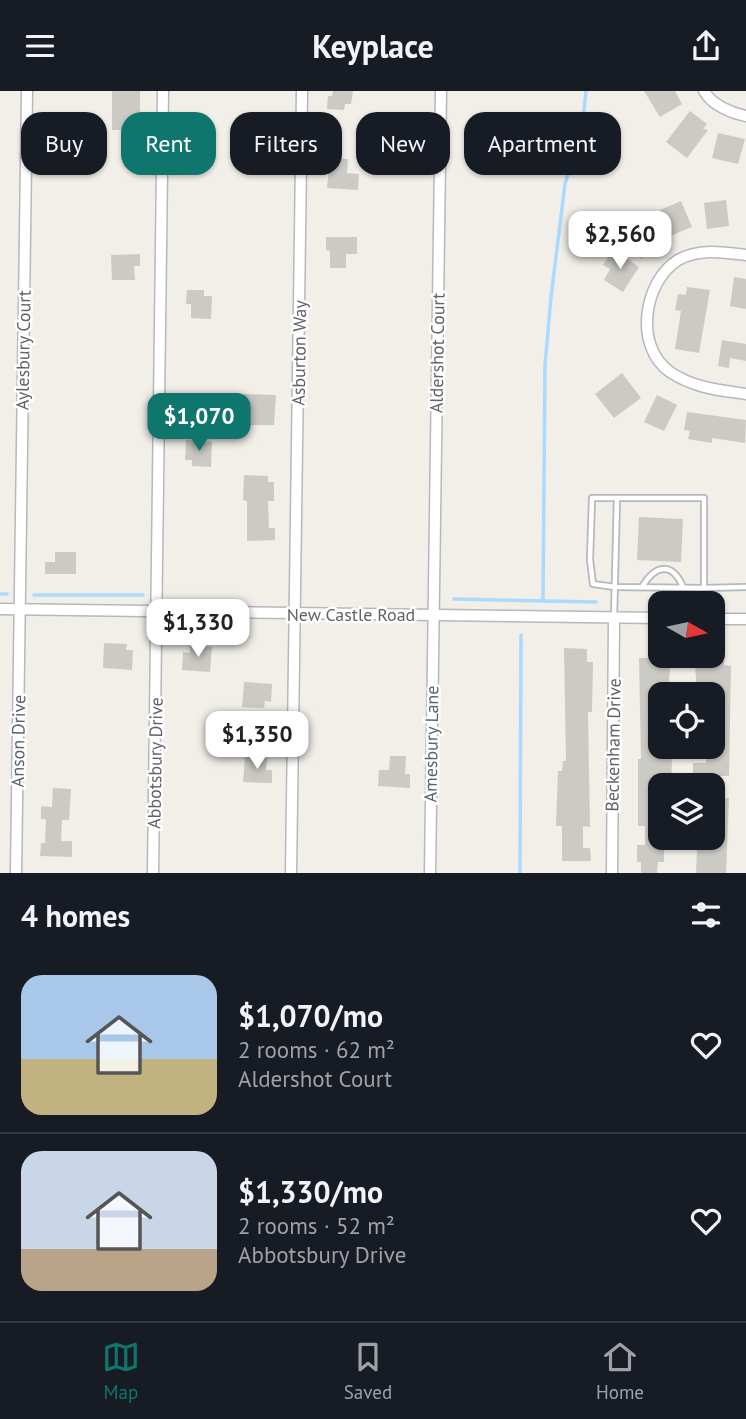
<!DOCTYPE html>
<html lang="en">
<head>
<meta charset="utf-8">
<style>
	body { margin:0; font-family:"PT Sans",sans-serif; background:#20242c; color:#f1f3f6; height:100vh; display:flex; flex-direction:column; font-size:26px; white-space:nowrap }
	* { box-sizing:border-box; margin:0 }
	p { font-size:23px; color:#9ea1a6 }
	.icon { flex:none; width:38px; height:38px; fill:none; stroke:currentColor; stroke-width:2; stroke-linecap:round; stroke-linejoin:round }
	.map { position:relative; height:782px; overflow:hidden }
	.panel { display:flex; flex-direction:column; background:#171b24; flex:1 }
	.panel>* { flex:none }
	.hud { position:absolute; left:21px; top:21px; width:705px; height:63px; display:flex; gap:14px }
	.needle { width:46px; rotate:99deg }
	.controls { position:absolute; left:648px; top:500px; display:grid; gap:14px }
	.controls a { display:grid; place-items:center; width:77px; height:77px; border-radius:14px; background:#171b24; box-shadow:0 2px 5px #0004; font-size:35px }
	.price { position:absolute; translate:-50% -60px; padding:0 16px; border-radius:14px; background:#fff; color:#222; font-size:23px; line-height:46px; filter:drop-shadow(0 2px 4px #0008) }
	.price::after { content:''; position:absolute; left:50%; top:42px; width:21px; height:16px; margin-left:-10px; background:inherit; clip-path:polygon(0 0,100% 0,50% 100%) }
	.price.on { background:#0f766e; color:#fff }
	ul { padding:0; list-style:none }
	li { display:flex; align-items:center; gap:21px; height:175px; padding:0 21px }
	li+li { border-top:2px solid #363941 }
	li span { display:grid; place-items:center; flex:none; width:196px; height:140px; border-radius:21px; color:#555 }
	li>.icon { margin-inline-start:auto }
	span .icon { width:84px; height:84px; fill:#fffc; stroke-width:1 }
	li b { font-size:30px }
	h2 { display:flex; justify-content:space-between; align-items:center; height:84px; padding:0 21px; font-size:30px }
	.tag { padding:0 24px; border-radius:21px; background:#171b24; box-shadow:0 2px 5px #0004; font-size:24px; line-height:63px }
	.tag.on { background:#0f766e; color:#fff }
	header { display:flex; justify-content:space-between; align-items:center; height:91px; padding:0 21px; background:#171b24; font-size:32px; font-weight:700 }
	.tabs { display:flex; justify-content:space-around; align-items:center; height:98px; border-top:2px solid #363941; background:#171b24; font-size:19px; color:#9ea1a6 }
	.tabs a { display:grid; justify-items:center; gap:4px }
	.tabs .on { color:#0f766e }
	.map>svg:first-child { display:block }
</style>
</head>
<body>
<header><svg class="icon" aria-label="menu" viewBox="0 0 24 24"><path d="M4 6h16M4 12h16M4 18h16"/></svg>Keyplace<svg class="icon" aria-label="share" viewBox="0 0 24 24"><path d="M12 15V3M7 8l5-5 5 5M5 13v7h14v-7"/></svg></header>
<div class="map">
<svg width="746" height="782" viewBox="0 0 746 782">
	<rect width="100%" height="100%" fill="#f1efe8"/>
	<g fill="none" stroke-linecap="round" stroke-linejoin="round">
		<g stroke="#aadaff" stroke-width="3.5">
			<polyline points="0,503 7,503"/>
			<polyline points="34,504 143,504"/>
			<polyline points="454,508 596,511"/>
			<polyline points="543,509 545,274 551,206 565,93 583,28 586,0"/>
			<polyline points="520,782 521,544"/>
		</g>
	</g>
	<g fill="#cccac5">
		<rect x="112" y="0" width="28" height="39"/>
		<polygon points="333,0 353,0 351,13 345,13 344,19 327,18 328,5 332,5"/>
		<polygon points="644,0 675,0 682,13 660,26"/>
		<polygon points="690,20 707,33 703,38 708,39 687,67 666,51"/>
		<polygon points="718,42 745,48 738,73 712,67"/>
		<polygon points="330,67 348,68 347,82 359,83 358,99 327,97"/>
		<polygon points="726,109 729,135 707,138 704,112"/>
		<polygon points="681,110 692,136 670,145 660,119"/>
		<polygon points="645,128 662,153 641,168 623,144"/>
		<polygon points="326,146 357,146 357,163 346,163 346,177 330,177 330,160 326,159"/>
		<polygon points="613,158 639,176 623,201 604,189 610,178 603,174"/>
		<polygon points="140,163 140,175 134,175 135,189 112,189 111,164"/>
		<polygon points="734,186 746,188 746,218 730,215"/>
		<polygon points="687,196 710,199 699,262 675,258 681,220 675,219 678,203 686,204"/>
		<polygon points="187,199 204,199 204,205 212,205 211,228 191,227 191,213 186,213"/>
		<polygon points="722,249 746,253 746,270 730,267 729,277 718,275"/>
		<polygon points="622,282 641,307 614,327 595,303"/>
		<polygon points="244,303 276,304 274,334 250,334 250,320 244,320"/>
		<polygon points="657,304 677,314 664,340 644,331"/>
		<polygon points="687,321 746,329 745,352 712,347 712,352 688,348 690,340 684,339"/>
		<polygon points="186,349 212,351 211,376 192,375 192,369 185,369"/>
		<polygon points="244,384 268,385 268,391 274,391 274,410 268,410 269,437 275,437 275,449 247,450 247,410 243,409"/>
		<polygon points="639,426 683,428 681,471 637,469"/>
		<polygon points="55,461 76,461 76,483 45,483 45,471 55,471"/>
		<polygon points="104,552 127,553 126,559 133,559 132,579 103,577"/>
		<polygon points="190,555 212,556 210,581 182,579 183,561 190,562"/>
		<polygon points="564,557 587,558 587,571 593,571 592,621 588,621 590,736 583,735 583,757 590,757 591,770 562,770 562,735 556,735 558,680 562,680 563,670 566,670"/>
		<polygon points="712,559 724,560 724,574 731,575 729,685 720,685 720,695 693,695 693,672 706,672 706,656 712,656 712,604 697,604 695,572 701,572 701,565 712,565"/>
		<polygon points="648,561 660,561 660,565 671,565 668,604 660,604 660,656 670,656 672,669 671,695 660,695 660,747 664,747 664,771 658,771 657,782 641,782 641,771 637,771 637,754 645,754 645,735 638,735 638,668 641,668 639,567 648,567"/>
		<polygon points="244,591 272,593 271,611 265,610 264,617 242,616"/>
		<polygon points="245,665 267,667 266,679 272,679 272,692 243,691"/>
		<polygon points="390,665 406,665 405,683 410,683 410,697 378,695 379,679 389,679"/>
		<polygon points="53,697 71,698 69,729 62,729 61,750 72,750 72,766 40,765 41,752 45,752 46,728 41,728 41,715 52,716"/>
		<polygon points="712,706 729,707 726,782 696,782 697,756 707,756 707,747 712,747"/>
	</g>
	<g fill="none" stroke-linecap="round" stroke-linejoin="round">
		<g stroke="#b5b8bc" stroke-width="8">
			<g id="service">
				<path d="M642,496C655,474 672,470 683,496"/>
				<polyline points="704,497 615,496 593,493 590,469 592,407 704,407 704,497 746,496"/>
				<polyline points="614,526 617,407"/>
			</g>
		</g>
		<g stroke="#b5b8bc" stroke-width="13">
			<g id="minor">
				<path d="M704,0C712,14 731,22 746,25"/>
				<path d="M746,164C723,161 699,157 678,169C643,191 634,256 670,281C694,297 718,299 746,303"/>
				<polyline points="0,518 660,527"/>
				<polyline points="712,528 746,528"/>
				<polyline points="16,782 27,0"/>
				<polyline points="153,782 163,0"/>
				<polyline points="291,782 302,0"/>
				<polyline points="430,782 441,0"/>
				<polyline points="612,782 614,527"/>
			</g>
		</g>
		<use href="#service" stroke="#fff" stroke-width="4.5"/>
		<use href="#minor" stroke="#fff" stroke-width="10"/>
	</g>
	<g text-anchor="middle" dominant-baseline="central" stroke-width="5" stroke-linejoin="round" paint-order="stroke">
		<g font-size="18" fill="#5f6368" stroke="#fff">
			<text transform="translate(23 259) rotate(-89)">Aylesbury Court</text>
			<text transform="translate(299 262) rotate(-89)">Asburton Way</text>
			<text transform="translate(437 262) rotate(-89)">Aldershot Court</text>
			<text x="351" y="523">New Castle Road</text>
			<text transform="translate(18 650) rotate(-89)">Anson Drive</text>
			<text transform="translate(431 653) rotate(-89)">Amesbury Lane</text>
			<text transform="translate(613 654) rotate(-89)">Beckenham Drive</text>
			<text transform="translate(155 672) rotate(-89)">Abbotsbury Drive</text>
		</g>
	</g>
</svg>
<div class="controls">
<a><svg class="needle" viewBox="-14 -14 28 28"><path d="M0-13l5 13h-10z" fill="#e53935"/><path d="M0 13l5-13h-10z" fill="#9ea1a6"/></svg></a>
<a><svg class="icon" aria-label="locate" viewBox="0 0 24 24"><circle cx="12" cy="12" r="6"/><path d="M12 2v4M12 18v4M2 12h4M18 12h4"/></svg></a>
<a><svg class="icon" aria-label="layers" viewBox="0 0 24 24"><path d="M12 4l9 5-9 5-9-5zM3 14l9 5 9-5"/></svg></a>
</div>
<b class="price" style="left:620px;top:180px">$2,560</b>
<b class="price on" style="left:199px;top:362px">$1,070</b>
<b class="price" style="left:198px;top:568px">$1,330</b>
<b class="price" style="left:257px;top:680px">$1,350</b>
<div class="hud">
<a class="tag">Buy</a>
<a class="tag on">Rent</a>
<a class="tag">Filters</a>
<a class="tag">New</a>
<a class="tag">Apartment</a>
</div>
</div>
<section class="panel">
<h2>4 homes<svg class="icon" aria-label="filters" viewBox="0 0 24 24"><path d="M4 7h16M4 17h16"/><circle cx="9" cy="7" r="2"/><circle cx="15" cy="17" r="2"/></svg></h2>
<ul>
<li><span style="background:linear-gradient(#a9c7e8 60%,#c2b280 0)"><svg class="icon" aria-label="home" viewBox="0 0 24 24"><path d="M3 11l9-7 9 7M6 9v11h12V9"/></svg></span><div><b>$1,070/mo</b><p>2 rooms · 62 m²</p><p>Aldershot Court</p></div><svg class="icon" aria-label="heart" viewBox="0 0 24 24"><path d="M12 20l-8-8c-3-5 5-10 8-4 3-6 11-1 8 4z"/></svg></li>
<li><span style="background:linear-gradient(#c9d6e8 70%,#b9a48a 0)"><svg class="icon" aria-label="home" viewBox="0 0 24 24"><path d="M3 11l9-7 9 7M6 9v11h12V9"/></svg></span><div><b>$1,330/mo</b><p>2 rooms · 52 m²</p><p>Abbotsbury Drive</p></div><svg class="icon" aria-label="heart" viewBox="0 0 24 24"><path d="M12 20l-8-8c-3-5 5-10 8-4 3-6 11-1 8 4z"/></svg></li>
</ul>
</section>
<nav class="tabs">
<a class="on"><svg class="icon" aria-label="map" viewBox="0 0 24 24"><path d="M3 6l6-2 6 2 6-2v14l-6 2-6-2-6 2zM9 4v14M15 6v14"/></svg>Map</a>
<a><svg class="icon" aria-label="saved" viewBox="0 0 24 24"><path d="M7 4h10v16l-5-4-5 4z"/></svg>Saved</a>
<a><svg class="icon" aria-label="home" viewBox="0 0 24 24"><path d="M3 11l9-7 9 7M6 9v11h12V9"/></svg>Home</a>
</nav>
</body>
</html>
